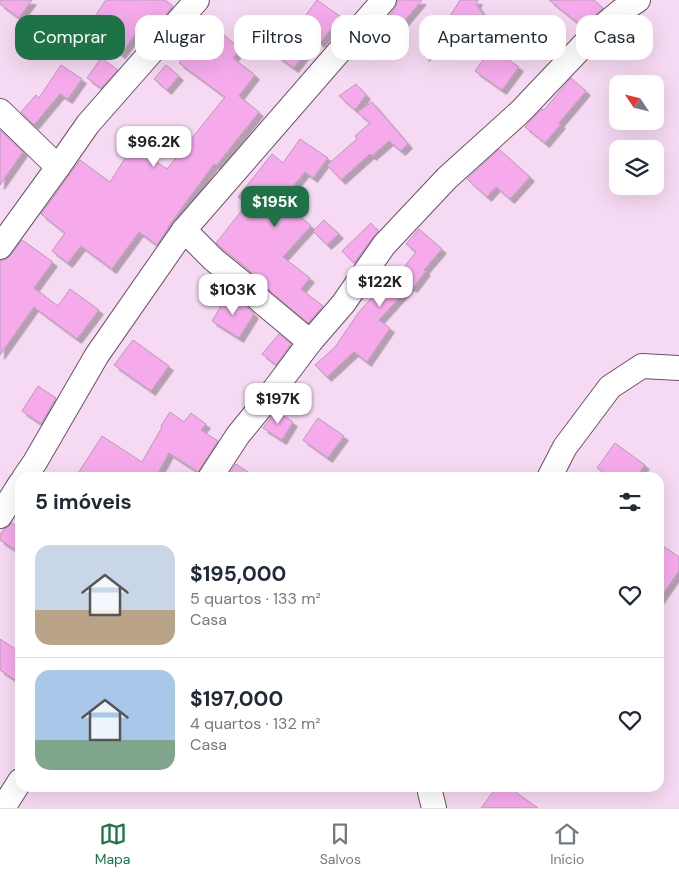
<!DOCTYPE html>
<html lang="pt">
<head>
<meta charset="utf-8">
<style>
	body { margin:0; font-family:"DM Sans",sans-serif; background:#f2f2f3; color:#1f2937; height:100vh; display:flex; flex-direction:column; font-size:19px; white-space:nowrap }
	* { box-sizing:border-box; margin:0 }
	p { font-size:16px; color:#747a83 }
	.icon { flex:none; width:28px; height:28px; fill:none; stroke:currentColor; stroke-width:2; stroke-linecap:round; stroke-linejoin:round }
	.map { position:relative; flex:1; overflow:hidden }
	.side { position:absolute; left:15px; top:472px; width:649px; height:320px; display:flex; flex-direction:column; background:#fff; border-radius:15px; box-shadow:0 5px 20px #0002 }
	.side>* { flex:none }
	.top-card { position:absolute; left:15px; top:15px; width:650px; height:45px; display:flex; gap:10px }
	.needle { width:32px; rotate:305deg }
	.tools { position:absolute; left:609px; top:75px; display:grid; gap:10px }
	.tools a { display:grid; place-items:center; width:55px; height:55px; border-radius:10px; background:#fff; box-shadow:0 5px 20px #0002; font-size:25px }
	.price { position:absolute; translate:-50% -42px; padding:0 11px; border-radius:10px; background:#fff; color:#222; font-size:16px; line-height:32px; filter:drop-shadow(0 1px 2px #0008) }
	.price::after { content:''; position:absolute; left:50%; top:30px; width:15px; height:11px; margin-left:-8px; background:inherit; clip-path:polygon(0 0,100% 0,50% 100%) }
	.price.current { background:#1d7346; color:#fff }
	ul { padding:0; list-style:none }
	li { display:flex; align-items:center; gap:15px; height:125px; padding:0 20px }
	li+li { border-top:1px solid #e0e1e3 }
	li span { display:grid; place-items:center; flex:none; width:140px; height:100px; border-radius:15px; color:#555 }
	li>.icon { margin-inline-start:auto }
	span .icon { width:60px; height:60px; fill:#fffc; stroke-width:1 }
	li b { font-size:21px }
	h2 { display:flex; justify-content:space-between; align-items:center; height:60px; padding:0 20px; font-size:21px }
	.tag { padding:0 18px; border-radius:15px; background:#fff; box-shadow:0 5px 20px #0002; font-size:18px; line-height:45px }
	.tag.current { background:#1d7346; color:#fff }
	.tabs { display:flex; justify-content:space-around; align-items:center; height:70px; border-top:1px solid #e0e1e3; background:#fff; font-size:14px; color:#747a83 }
	.tabs a { display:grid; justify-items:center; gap:2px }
	.tabs .current { color:#1d7346 }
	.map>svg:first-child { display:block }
</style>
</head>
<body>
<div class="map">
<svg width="679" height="808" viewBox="0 0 679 808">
	<defs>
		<filter id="shadow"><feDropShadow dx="4.5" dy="4.5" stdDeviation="0" flood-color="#0004"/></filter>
	</defs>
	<rect width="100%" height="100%" fill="#f6d9f2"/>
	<g fill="#f6aaec" stroke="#b79bb3" filter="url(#shadow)">
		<polygon points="0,0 32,0 19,18 0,4"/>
		<polygon points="106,0 165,0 173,6 159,23 149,16 121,54 85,31"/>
		<polygon points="317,0 341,17 320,43 316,40 294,68 276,55"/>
		<polygon points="397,0 422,0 401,25 390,15 395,9 397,3"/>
		<polygon points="460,0 478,0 476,4 484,15 424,57 432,43 427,36 445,24"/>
		<polygon points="549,0 594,0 603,8 585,24 581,21 578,23"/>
		<polygon points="210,23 240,49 233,58 255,75 239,96 259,112 216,166 214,164 168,227 169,227 157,245 139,232 112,269 81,246 68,263 52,251 65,233 41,214 80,160 110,182 133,146 167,169 225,97 179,63"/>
		<polygon points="625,26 632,32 617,50 606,41"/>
		<polygon points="492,48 519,67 502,90 475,71"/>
		<polygon points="101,58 118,70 101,88 87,78"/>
		<polygon points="61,65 82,79 68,99 60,94 34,125 21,112 36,95 39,98"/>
		<polygon points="166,65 179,76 167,90 154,79"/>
		<polygon points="571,78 586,91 559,123 561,124 545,143 525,127 542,109 544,110"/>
		<polygon points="356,84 366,95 355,110 339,96"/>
		<polygon points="372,102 408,144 401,151 389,141 372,156 370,154 341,180 327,165 357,139 355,136 370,123 357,112"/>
		<polygon points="0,130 23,152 0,185"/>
		<polygon points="300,139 328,158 313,178 305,172 286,195 297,205 293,210 311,226 283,257 310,278 301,289 323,306 308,323 271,292 250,271 216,243 247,204 238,197 272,154 283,163"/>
		<polygon points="499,149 530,177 510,199 496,187 487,197 467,179"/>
		<polygon points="324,220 339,234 327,245 313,231"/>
		<polygon points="371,223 378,231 354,263 342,251"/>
		<polygon points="419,229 442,249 424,270 426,271 413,288 410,286 379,320 390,328 367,362 354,352 327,377 315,365 335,347 359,312 386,282 390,285 416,252 406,244"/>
		<polygon points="22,240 53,262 34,288 58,306 70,289 99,310 77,339 34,307 0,355 0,261 6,259 11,255"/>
		<polygon points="227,296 235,301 238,298 254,314 239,338 212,321"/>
		<polygon points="279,334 291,344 276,365 262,354"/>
		<polygon points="133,340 169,366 151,391 114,365"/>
		<polygon points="38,386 56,398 41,424 22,411"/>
		<polygon points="276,411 293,422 282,440 263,428"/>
		<polygon points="170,412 184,422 191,413 206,424 201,430 218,441 198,472 169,453 158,473 166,478 75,478 102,436 142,462 162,427 161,426"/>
		<polygon points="318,418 344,436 328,458 303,440"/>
		<polygon points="615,443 645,465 635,478 611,478 597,468"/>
		<polygon points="236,464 257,478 227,478"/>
		<polygon points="12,523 20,528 20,553 0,540 0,535 4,529 7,528"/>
		<polygon points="659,543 679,557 679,571 659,600"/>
		<polygon points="0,639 20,652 20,683 0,670"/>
		<polygon points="496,788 510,788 538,808 481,808"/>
	</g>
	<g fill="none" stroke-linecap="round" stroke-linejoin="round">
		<g stroke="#6a5167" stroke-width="26">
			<g id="street">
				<polyline points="0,111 58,167"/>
				<polyline points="184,230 214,260 240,281 262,302 310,342"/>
				<polyline points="0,247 58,167 88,124 197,0"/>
				<polyline points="24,478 35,462 97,355 184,230 384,0"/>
				<polyline points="210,478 238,435 265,402 310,342 343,304 384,245 447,178 520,112 596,32 621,11 638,0"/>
				<polyline points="549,478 565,447 610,387 642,366 679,368"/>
				<polyline points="0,516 20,484"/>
				<polyline points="431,788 430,792 434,808"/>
				<polyline points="3,808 20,781"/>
			</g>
		</g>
		<use href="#street" stroke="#fff" stroke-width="24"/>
	</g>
</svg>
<div class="tools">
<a><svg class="needle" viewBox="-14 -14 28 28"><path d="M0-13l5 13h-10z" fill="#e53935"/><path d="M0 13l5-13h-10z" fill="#747a83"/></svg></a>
<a><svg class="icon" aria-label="layers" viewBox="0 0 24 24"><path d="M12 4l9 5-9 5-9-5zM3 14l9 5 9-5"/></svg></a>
</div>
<b class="price" style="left:154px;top:168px">$96.2K</b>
<b class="price current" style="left:275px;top:228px">$195K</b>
<b class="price" style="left:380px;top:308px">$122K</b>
<b class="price" style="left:233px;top:316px">$103K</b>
<b class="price" style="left:278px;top:425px">$197K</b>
<div class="top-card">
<a class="tag current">Comprar</a>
<a class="tag">Alugar</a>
<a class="tag">Filtros</a>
<a class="tag">Novo</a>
<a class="tag">Apartamento</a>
<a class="tag">Casa</a>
</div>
<section class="side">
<h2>5 imóveis<svg class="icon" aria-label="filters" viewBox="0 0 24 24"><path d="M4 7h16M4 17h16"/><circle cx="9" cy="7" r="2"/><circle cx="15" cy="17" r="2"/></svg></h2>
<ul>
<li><span style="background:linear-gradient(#c9d6e8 65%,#b9a48a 0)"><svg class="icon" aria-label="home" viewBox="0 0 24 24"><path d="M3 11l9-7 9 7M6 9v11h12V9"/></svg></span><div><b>$195,000</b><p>5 quartos · 133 m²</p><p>Casa</p></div><svg class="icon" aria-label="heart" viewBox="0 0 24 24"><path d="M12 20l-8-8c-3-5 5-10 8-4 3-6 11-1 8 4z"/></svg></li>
<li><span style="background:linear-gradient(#a9c7e8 70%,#7fa58c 0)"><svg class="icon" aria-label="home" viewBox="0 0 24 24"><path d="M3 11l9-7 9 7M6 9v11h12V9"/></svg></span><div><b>$197,000</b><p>4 quartos · 132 m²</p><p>Casa</p></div><svg class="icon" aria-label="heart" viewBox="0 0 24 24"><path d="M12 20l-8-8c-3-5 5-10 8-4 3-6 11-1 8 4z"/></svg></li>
</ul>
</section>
</div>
<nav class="tabs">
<a class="current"><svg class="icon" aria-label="map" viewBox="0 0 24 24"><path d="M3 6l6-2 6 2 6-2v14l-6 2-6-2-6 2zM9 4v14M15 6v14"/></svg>Mapa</a>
<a><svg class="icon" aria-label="saved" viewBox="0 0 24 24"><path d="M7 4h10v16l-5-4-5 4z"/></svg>Salvos</a>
<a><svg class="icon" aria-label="home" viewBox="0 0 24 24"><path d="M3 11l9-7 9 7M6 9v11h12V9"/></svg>Início</a>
</nav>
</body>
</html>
